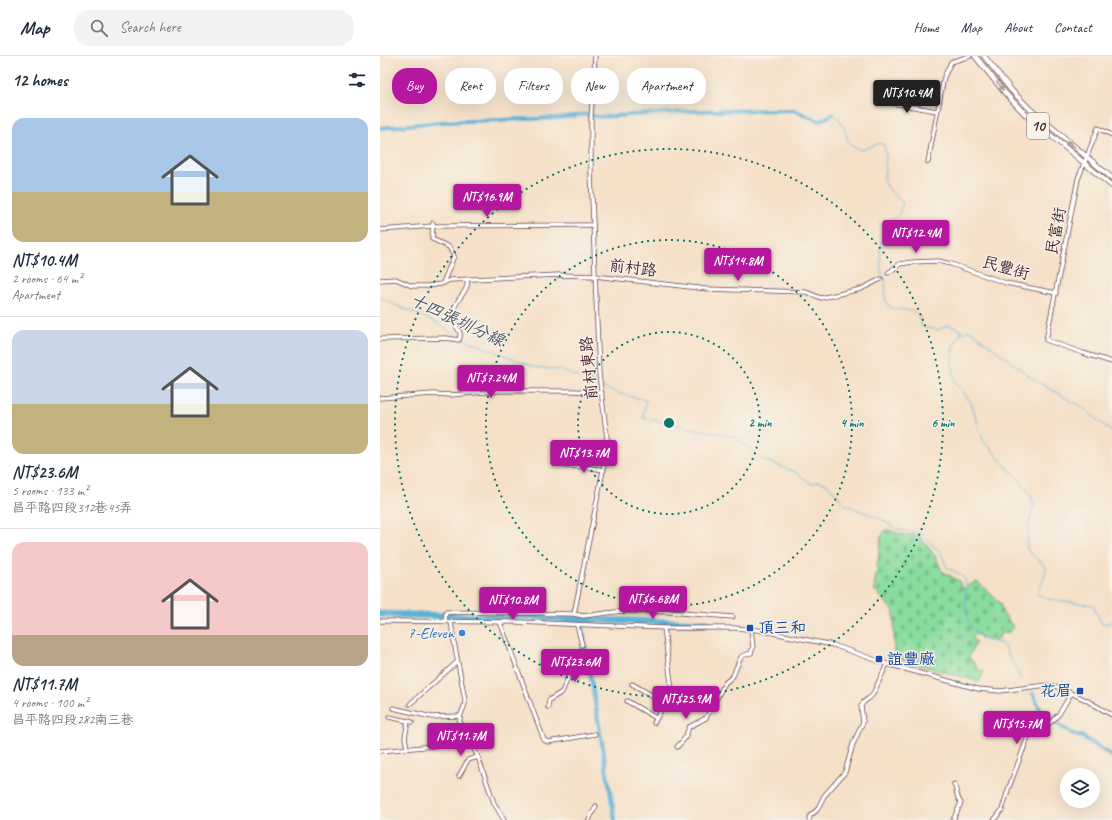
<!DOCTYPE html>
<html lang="en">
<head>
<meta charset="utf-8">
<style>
	body { margin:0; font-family:Caveat,"LXGW WenKai TC",sans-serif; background:#f2f2f3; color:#1f2937; height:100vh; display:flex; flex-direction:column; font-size:15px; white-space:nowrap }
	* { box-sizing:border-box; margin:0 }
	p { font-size:13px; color:#747a83 }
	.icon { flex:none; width:22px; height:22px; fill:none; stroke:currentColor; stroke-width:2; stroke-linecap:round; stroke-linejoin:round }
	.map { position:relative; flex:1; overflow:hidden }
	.panel { display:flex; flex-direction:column; background:#fff; width:380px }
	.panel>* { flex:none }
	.banner { position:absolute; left:12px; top:12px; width:380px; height:36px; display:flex; gap:8px }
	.fabs { position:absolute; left:680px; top:712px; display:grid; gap:8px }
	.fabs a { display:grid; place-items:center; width:40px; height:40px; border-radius:50%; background:#fff; box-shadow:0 4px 16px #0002; font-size:20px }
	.price { position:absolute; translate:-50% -34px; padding:0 9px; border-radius:4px; background:#b5179e; color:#fff; font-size:13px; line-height:26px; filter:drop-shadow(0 1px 2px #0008) }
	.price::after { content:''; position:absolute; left:50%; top:24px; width:12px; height:9px; margin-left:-6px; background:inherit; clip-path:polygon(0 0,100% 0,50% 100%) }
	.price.on { background:#222; color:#fff }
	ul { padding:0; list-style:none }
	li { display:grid; align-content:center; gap:8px; height:212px; padding:0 12px }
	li+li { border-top:1px solid #e0e1e3 }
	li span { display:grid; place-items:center; height:124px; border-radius:12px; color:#555 }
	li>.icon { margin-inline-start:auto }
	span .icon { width:72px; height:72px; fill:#fffc; stroke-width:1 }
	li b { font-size:17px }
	h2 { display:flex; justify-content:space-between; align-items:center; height:48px; padding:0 12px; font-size:17px }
	.pill { padding:0 14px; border-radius:16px; background:#fff; box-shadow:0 4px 16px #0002; font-size:14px; line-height:36px }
	.pill.on { background:#b5179e; color:#fff }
	header { display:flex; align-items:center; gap:24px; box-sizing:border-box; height:56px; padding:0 20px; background:#fff; border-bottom:1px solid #e0e1e3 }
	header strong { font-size:19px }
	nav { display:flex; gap:22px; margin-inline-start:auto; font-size:14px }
	.search { width:280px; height:36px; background:#f2f2f3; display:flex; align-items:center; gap:10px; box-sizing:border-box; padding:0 14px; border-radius:16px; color:#747a83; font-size:15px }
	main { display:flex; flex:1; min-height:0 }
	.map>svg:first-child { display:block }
</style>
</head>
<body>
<header>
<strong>Map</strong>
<div class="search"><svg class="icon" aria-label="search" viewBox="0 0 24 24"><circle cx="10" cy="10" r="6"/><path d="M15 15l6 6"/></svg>Search here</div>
<nav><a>Home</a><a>Map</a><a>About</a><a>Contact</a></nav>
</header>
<main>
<section class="panel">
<h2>12 homes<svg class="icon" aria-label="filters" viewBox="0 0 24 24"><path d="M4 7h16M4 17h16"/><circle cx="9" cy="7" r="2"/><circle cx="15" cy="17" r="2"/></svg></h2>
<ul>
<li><span style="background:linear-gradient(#a9c7e8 60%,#c2b280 0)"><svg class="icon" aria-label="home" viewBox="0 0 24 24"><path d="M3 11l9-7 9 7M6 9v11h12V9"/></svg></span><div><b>NT$10.4M</b><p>2 rooms · 64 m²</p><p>Apartment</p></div></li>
<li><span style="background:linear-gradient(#c9d6e8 60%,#c2b280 0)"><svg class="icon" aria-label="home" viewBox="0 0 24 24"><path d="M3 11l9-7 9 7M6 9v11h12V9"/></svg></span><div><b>NT$23.6M</b><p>5 rooms · 133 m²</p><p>昌平路四段312巷45弄</p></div></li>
<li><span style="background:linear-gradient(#f6c9c9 75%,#b9a48a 0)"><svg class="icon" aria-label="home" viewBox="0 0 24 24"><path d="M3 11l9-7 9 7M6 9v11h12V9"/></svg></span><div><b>NT$11.7M</b><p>4 rooms · 100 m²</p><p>昌平路四段282南三巷</p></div></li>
</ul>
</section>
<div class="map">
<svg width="732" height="764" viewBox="0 0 732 764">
	<defs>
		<pattern id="cemetery-stones" width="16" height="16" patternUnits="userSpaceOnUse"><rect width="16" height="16" fill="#87dc9e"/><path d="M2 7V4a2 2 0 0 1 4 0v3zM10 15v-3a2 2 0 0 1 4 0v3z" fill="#76bc88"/></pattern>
	</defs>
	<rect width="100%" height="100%" fill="#f7f3e8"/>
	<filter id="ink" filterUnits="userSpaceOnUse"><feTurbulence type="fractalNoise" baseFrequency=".025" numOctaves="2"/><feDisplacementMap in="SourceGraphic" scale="8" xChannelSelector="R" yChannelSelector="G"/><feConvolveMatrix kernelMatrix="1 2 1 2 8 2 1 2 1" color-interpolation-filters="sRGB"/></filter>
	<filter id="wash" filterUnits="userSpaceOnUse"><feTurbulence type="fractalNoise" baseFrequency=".012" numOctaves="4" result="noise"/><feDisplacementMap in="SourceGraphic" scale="16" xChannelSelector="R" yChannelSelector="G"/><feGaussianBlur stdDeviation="0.9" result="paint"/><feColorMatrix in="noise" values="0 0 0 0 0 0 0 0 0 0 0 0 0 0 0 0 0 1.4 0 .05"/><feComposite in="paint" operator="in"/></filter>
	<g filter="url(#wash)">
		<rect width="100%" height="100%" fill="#f5e0c8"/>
		<polygon fill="url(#cemetery-stones)" stroke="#687e64" points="506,473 519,478 539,480 555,500 562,515 579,525 583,533 597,525 620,547 623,557 633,571 629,576 621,577 618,584 606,583 596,578 591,582 596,586 589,601 600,615 604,615 599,626 514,602 514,556 494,533 501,481"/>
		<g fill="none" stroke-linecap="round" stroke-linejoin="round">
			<g stroke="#5ab1d7" stroke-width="1">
				<path d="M453,58C463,63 466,79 470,89L482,94L499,87L504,89L506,100L504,125L510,135L523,147L519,158L507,169L500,193L501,216L506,226L505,243L510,252L534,255L538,259L542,271L558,274L568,269L581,274V277L573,291L572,306L575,326L591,346L603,384L629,414L639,423L651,439L654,450L648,470L647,494L666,511L665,520L657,538L668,543L713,549L722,568L730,567L732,565"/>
				<path d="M0,241C18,252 38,257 57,267C64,271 70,277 78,280"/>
				<polyline points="581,277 590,274 656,325 702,351 732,376"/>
				<polyline points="81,282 157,312 181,314 219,329"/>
				<path d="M222,331L237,337L266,344L263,362L355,381L384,404L415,416L432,428L439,425L447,428L466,449L501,463L516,473L543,478L551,488L558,493L562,499L567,512L580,518L586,525C586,539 583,556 590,569C593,575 599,576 602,584L621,587L628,598L641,623"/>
			</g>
			<g stroke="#5ab1d7" stroke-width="4">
				<polyline points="0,72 60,66 179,62 206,58 219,61 313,55 414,54 427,60 440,65 453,58"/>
				<polyline points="201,564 235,764"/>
				<polyline points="653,638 660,653 669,663 695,679 703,681 732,700"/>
			</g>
			<polyline stroke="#5ab1d7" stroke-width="7" points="0,558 327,567"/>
		</g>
	</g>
	<g filter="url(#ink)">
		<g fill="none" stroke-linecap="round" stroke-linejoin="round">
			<g stroke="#643c43" stroke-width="5">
				<g id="minor">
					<polyline points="500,45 557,55"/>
					<polyline points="732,79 718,72 698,123 666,284 703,297 732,306"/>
					<polyline points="548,106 564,21 571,6 590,0"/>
					<polyline points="53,167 52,183 69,191 74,200 63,227"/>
					<polyline points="0,174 53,170 213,169"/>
					<polyline points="508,217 520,208 533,206 558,205 571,208 626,227 676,237"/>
					<polyline points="0,224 16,223 32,230 47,230 61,228 70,224 179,219 215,220 327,233 426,236 441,242 481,233 501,223"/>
					<path d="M0,283L66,282L79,284C82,276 79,276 76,270C74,266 74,259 74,254C75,244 90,234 87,224"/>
					<polyline points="0,342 53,338 71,339 117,335 194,335 222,337"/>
					<polyline points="186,410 205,411 224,414"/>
					<polyline points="194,558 228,390 219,318 211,116 211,61 215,0"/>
					<polyline points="0,565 137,566 284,572 355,572 378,574 453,589 507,608 598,633 620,635 667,629 678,631 706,644 732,659"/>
					<polyline points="65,566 66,556 194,558 203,560 243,555 288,556 353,561"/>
					<path d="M71,566L75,591L85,644C86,653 78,658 80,666L98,701L114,747L124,764"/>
					<polyline points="120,566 164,684 168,686 215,678"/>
					<polyline points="197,569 202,589"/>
					<polyline points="252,628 285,647"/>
					<polyline points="247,645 276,662"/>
					<polyline points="30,648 77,606"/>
					<polyline points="168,651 169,644 182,636 200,594"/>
					<polyline points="13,652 52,661 80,660"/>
					<polyline points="9,661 32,666"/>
					<polyline points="274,667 292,635 284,572"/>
					<polyline points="297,691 305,682 309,671 326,662 345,627 353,620 359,605 362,600 371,597 373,592 371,573"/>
					<polyline points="27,692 25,682 28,665"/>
					<polyline points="0,695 65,689 88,684"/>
					<polyline points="79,720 88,704 98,701"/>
					<polyline points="209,764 216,750"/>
					<path d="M429,764L430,760L437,754L444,740L465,716L473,688L483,666L481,650C485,642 490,644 493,638L507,608"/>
					<path d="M573,764L581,747C576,741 577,734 574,728"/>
					<polyline points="614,764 622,754 628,734 649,678 670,667 679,658 691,638"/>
				</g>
			</g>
			<g stroke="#643c43" stroke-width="6">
				<g id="major">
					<polyline points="595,0 626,38 646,59 732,130"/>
					<polyline points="604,0 632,35 651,54 732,122"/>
				</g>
			</g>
			<use href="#minor" stroke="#fff" stroke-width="3.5"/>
			<use href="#major" stroke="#fff" stroke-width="4.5"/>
		</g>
		<defs><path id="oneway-solid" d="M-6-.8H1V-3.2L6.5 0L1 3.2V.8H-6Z"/></defs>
		<g fill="#ae9aa0">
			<use href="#oneway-solid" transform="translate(620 30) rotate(51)"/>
			<use href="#oneway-solid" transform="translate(691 88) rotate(-141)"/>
		</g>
	</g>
	<g fill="none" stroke="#0f766e" stroke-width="2" stroke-dasharray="2 4">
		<circle cx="289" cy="367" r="91"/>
		<circle cx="289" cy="367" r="183"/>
		<circle cx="289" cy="367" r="274"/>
	</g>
	<g fill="#1a4fb4" stroke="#f7f3e8" stroke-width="1.5">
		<rect x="366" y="568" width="8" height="8" rx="2"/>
		<rect x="495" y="599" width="8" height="8" rx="2"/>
		<rect x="696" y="631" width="8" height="8" rx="2"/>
	</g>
	<circle fill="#3f7fe0" stroke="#f7f3e8" stroke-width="1.5" cx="82" cy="577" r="4"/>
	<g text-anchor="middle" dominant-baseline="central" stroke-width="3" stroke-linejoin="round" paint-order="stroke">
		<rect fill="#f7f3e8" stroke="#7e5f64" stroke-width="1" x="647" y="57" width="22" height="26" rx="3"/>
		<g font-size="15" font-weight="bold" fill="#4a1f2b">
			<text x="658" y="70">10</text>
		</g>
		<g font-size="16" fill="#4a1f2b" stroke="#f7f3e8">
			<text transform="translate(676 175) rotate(-79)">民富街</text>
			<text transform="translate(253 212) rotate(7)">前村路</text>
			<text transform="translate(626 212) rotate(16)">民豐街</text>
			<text transform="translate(209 312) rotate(-95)">前村東路</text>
		</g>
		<g font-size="16" fill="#164399" stroke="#f7f3e8" text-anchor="start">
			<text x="378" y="572">頂三和</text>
			<text x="507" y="603">誼豐廠</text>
			<text x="692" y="635" text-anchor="end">花眉</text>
		</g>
		<g font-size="16" fill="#366cbe" stroke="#f7f3e8" text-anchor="end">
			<text x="74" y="577">7-Eleven</text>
		</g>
		<g font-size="17" font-style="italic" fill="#505267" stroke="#f7f3e8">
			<text transform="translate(77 264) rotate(25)">十四張圳分線</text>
		</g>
	</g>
	<circle cx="289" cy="367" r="6" fill="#0f766e" stroke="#f7f3e8" stroke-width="2"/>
	<g font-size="12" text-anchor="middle" font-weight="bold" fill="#0f766e" stroke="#f7f3e8" stroke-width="3" stroke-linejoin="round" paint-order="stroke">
		<text x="380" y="371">2 min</text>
		<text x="472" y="371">4 min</text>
		<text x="563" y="371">6 min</text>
	</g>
</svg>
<div class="fabs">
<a><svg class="icon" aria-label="layers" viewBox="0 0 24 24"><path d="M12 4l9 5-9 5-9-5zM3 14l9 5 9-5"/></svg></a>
</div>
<b class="price on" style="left:527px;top:58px">NT$10.4M</b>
<b class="price" style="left:107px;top:162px">NT$16.9M</b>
<b class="price" style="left:536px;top:198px">NT$12.4M</b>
<b class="price" style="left:358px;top:226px">NT$14.8M</b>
<b class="price" style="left:111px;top:343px">NT$7.24M</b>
<b class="price" style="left:204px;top:418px">NT$13.7M</b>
<b class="price" style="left:273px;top:564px">NT$6.68M</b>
<b class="price" style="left:133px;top:565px">NT$10.8M</b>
<b class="price" style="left:195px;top:627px">NT$23.6M</b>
<b class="price" style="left:306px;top:664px">NT$25.9M</b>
<b class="price" style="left:637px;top:689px">NT$15.7M</b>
<b class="price" style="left:81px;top:701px">NT$11.7M</b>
<div class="banner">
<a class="pill on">Buy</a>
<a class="pill">Rent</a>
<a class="pill">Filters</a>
<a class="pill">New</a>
<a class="pill">Apartment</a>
</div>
</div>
</main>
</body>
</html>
